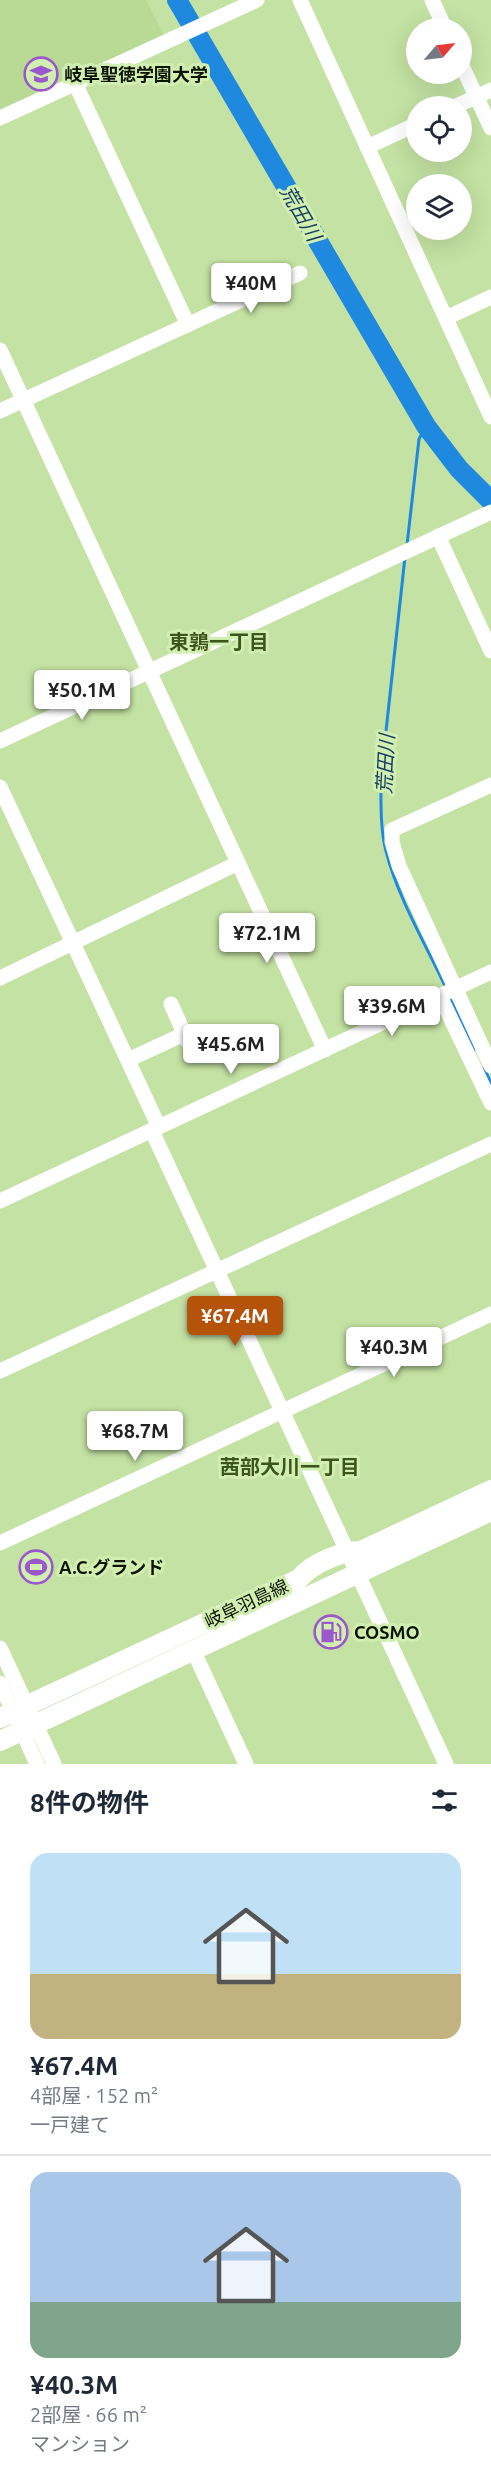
<!DOCTYPE html>
<html lang="ja">
<head>
<meta charset="utf-8">
<style>
	body { margin:0; font-family:Ubuntu,"Noto Sans JP",sans-serif; background:#f6f6f7; color:#1f2937; height:100vh; display:flex; flex-direction:column; font-size:22px; white-space:nowrap }
	* { box-sizing:border-box; margin:0 }
	p { font-size:20px; color:#747a83 }
	.icon { flex:none; width:33px; height:33px; fill:none; stroke:currentColor; stroke-width:2; stroke-linecap:round; stroke-linejoin:round }
	.map { position:relative; height:1764px; overflow:hidden }
	.sheet { display:flex; flex-direction:column; background:#fff; flex:1 }
	.sheet>* { flex:none }
	.needle { width:39px; rotate:62deg }
	.fabs { position:absolute; left:406px; top:18px; display:grid; gap:12px }
	.fabs a { display:grid; place-items:center; width:66px; height:66px; border-radius:50%; background:#fff; box-shadow:0 6px 24px #0002; font-size:30px }
	.price { position:absolute; translate:-50% -51px; padding:0 14px; border-radius:6px; background:#fff; color:#222; font-size:20px; line-height:39px; filter:drop-shadow(0 2px 3px #0008) }
	.price::after { content:''; position:absolute; left:50%; top:36px; width:18px; height:14px; margin-left:-9px; background:inherit; clip-path:polygon(0 0,100% 0,50% 100%) }
	.price.current { background:#b45309; color:#fff }
	ul { padding:0; list-style:none }
	li { display:grid; align-content:center; gap:12px; height:318px; padding:0 30px }
	li+li { border-top:2px solid #e0e1e3 }
	li span { display:grid; place-items:center; height:186px; border-radius:18px; color:#555 }
	li>.icon { margin-inline-start:auto }
	span .icon { width:108px; height:108px; fill:#fffc; stroke-width:1 }
	li b { font-size:26px }
	h2 { display:flex; justify-content:space-between; align-items:center; height:72px; padding:0 30px; font-size:26px }
	.map>svg:first-child { display:block }
</style>
</head>
<body>
<div class="map">
<svg width="491" height="1764" viewBox="0 0 491 1764">
	<rect width="100%" height="100%" fill="#c4e2a3"/>
	<polygon fill="#b9da94" points="0,0 146,0 165,37 0,112"/>
	<g fill="none" stroke-linecap="round" stroke-linejoin="round">
		<g stroke="#1e89de" stroke-width="3">
			<polyline points="407,545 419,439 426,426"/>
			<path d="M405,557L381,777C381,801 380,828 386,851C398,898 425,943 445,986"/>
			<polyline points="449,995 475,1049"/>
			<polyline points="484,1068 491,1083"/>
		</g>
		<polyline stroke="#1e89de" stroke-width="20" points="177,0 426,426 459,469 491,501"/>
		<g stroke="#fff" stroke-width="15">
			<polyline points="300,0 491,417"/>
			<polyline points="432,0 445,28"/>
			<polyline points="462,66 491,128"/>
			<polyline points="75,83 188,325"/>
			<polyline points="456,106 491,90"/>
			<polyline points="0,118 257,0"/>
			<polyline points="367,147 417,124"/>
			<polyline points="446,318 491,297"/>
			<polyline points="0,350 325,1050"/>
			<polyline points="0,411 300,273"/>
			<polyline points="438,536 491,651"/>
			<polyline points="0,741 491,512"/>
			<polyline points="491,785 392,830 392,842 399,866 491,1066"/>
			<polyline points="0,787 159,1127"/>
			<polyline points="0,978 238,863"/>
			<polyline points="440,996 491,1103"/>
			<polyline points="171,1004 192,1051"/>
			<polyline points="128,1060 184,1034"/>
			<polyline points="152,1131 446,1764"/>
			<polyline points="0,1201 491,972"/>
			<polyline points="0,1371 491,1144"/>
			<polyline points="0,1543 491,1314"/>
			<polyline points="0,1648 54,1764"/>
			<polyline points="193,1650 246,1764"/>
			<polyline points="0,1683 37,1764"/>
		</g>
		<g stroke="#fff" stroke-width="20">
			<path d="M0,1718L299,1579C312,1563 342,1551 361,1551L491,1490"/>
			<polyline points="0,1741 491,1511"/>
		</g>
	</g>
	<defs>
		<g id="university-ring" transform="scale(1.725)"><circle r="9.5" fill="#d1efb0" stroke="#9b57cc" stroke-width="1.5"/><path d="M0-5L7-2L0 1L-7-2ZM-4 1L0 2.5L4 1V4Q0 6-4 4Z" fill="#9b57cc"/></g>
		<g id="stadium-ring" transform="scale(1.725)"><circle r="9.5" fill="#d1efb0" stroke="#9b57cc" stroke-width="1.5"/><path d="M0-5a6.5 5 0 1 0 0 10a6.5 5 0 1 0 0-10ZM-3.5-1.8h7v3.6h-7Z" fill="#9b57cc"/></g>
		<g id="fuel-ring" transform="scale(1.725)"><circle r="9.5" fill="#d1efb0" stroke="#9b57cc" stroke-width="1.5"/><path d="M-5.5-6h7V0h2V4h1.3V-2.5L3-4.5l.8-.8L6-3V5H2.5V1h-1V6h-7ZM-4.2-4.7v3.2H.2V-4.7Z" fill="#9b57cc"/></g>
	</defs>
	<g fill-rule="evenodd">
		<use href="#university-ring" x="41" y="74"/>
		<use href="#stadium-ring" x="36" y="1567"/>
		<use href="#fuel-ring" x="331" y="1632"/>
	</g>
	<g text-anchor="middle" dominant-baseline="central" stroke-width="6" stroke-linejoin="round" paint-order="stroke">
		<g font-size="18" font-weight="bold" fill="#0a1300" stroke="#d1efb0" text-anchor="start">
			<text x="64" y="74">岐阜聖徳学園大学</text>
			<text x="59" y="1567">A.C.グランド</text>
			<text x="354" y="1632">COSMO</text>
		</g>
		<g font-size="18" fill="#0a1300" stroke="#d1efb0">
			<text transform="translate(246 1603) rotate(-25)">岐阜羽島線</text>
		</g>
		<g font-size="20" font-style="italic" fill="#153c5f" stroke="#d1efb0">
			<text transform="translate(301 213) rotate(60)">荒田川</text>
			<text transform="translate(385 764) rotate(-87)">荒田川</text>
		</g>
		<g font-size="20" font-weight="bold" fill="#3d551b" stroke="#d1efb0">
			<text x="219" y="641">東鶉一丁目</text>
			<text x="290" y="1466">茜部大川一丁目</text>
		</g>
	</g>
</svg>
<div class="fabs">
<a><svg class="needle" viewBox="-14 -14 28 28"><path d="M0-13l5 13h-10z" fill="#e53935"/><path d="M0 13l5-13h-10z" fill="#747a83"/></svg></a>
<a><svg class="icon" aria-label="locate" viewBox="0 0 24 24"><circle cx="12" cy="12" r="6"/><path d="M12 2v4M12 18v4M2 12h4M18 12h4"/></svg></a>
<a><svg class="icon" aria-label="layers" viewBox="0 0 24 24"><path d="M12 4l9 5-9 5-9-5zM3 14l9 5 9-5"/></svg></a>
</div>
<b class="price" style="left:251px;top:314px">¥40M</b>
<b class="price" style="left:82px;top:721px">¥50.1M</b>
<b class="price" style="left:267px;top:964px">¥72.1M</b>
<b class="price" style="left:392px;top:1037px">¥39.6M</b>
<b class="price" style="left:231px;top:1075px">¥45.6M</b>
<b class="price current" style="left:235px;top:1347px">¥67.4M</b>
<b class="price" style="left:394px;top:1378px">¥40.3M</b>
<b class="price" style="left:135px;top:1462px">¥68.7M</b>
</div>
<section class="sheet">
<h2>8件の物件<svg class="icon" aria-label="filters" viewBox="0 0 24 24"><path d="M4 7h16M4 17h16"/><circle cx="9" cy="7" r="2"/><circle cx="15" cy="17" r="2"/></svg></h2>
<ul>
<li><span style="background:linear-gradient(#bfe0f5 65%,#c2b280 0)"><svg class="icon" aria-label="home" viewBox="0 0 24 24"><path d="M3 11l9-7 9 7M6 9v11h12V9"/></svg></span><div><b>¥67.4M</b><p>4部屋 · 152 m²</p><p>一戸建て</p></div></li>
<li><span style="background:linear-gradient(#a9c7e8 70%,#7fa58c 0)"><svg class="icon" aria-label="home" viewBox="0 0 24 24"><path d="M3 11l9-7 9 7M6 9v11h12V9"/></svg></span><div><b>¥40.3M</b><p>2部屋 · 66 m²</p><p>マンション</p></div></li>
</ul>
</section>
</body>
</html>
